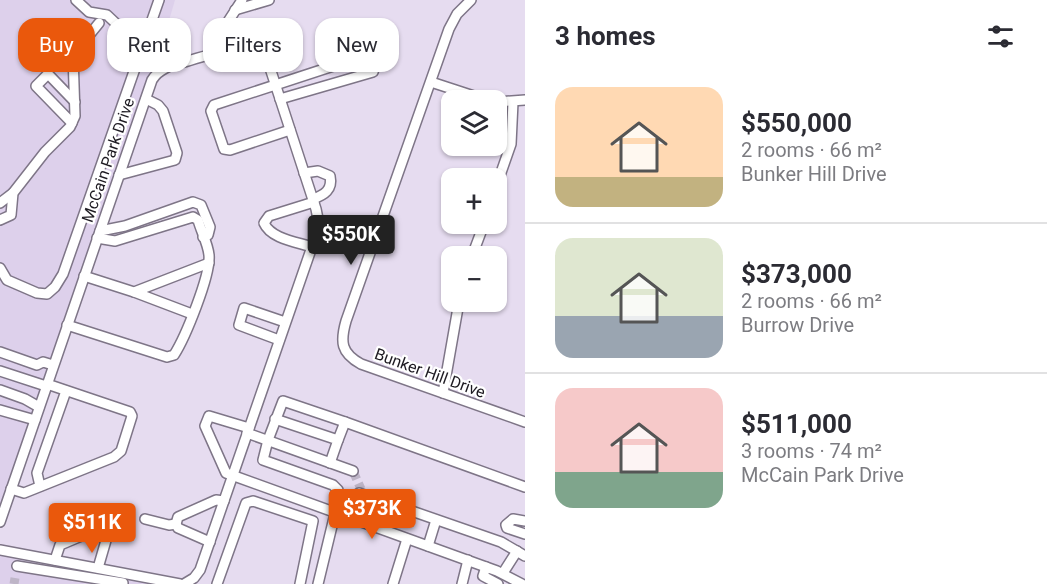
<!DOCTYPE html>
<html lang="en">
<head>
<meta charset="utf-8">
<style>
	body { margin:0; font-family:Roboto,sans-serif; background:#f2f2f3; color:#2b2b33; height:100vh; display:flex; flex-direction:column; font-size:22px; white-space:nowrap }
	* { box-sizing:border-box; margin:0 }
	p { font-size:20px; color:#7c7c81 }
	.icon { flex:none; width:33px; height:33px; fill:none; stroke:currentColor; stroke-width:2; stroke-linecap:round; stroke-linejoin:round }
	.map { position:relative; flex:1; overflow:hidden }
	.panel { display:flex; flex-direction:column; background:#fff; width:522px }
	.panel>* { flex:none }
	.banner { position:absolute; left:18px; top:18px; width:417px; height:54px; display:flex; gap:12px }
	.fabs { position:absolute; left:441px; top:90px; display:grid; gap:12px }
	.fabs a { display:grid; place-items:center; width:66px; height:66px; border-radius:12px; background:#fff; box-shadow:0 2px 4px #0004; font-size:30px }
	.price { position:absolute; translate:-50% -51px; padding:0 14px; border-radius:6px; background:#ea580c; color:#fff; font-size:20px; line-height:39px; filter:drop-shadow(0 2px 3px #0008) }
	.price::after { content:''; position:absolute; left:50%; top:36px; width:18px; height:14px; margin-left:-9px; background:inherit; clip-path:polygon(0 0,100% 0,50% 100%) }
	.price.selected { background:#222; color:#fff }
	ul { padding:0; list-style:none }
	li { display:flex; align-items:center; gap:18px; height:150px; padding:0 30px }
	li+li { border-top:2px solid #e1e1e2 }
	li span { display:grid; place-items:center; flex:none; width:168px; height:120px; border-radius:18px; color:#555 }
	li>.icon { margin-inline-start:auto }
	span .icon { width:72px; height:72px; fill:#fffc; stroke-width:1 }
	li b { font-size:26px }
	h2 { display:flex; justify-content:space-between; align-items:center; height:72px; padding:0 30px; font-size:26px }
	.pill { padding:0 21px; border-radius:18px; background:#fff; box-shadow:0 2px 4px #0004; font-size:21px; line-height:54px }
	.pill.selected { background:#ea580c; color:#fff }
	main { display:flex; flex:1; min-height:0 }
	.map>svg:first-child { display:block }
</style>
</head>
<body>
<main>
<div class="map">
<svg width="525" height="584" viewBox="0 0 525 584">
	<rect width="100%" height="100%" fill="#e6dcf0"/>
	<g fill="#ddd0eb">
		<polygon points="0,0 175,0 146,99 0,524"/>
		<polygon points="0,550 182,584 0,584"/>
	</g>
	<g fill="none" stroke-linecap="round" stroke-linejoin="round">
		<g stroke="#beb5c7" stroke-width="9" stroke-dasharray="9 4.5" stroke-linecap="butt">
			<polyline points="353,471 361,489"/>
			<polyline points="386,503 406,509"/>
			<polyline points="14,584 15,578"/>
		</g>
		<g stroke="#7e7587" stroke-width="12">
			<g id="minor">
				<polyline points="76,0 89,12 107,15 142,48"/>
				<path d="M471,0L457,14L449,29L346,321C340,342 341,353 361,364L525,422"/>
				<polyline points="235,10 269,0"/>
				<polyline points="218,52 220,34 242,0"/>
				<polyline points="431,82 486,100"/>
				<polyline points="280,99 373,72 375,66 372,58 367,55 214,105 211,111 224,149 230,150 290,130"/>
				<polyline points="496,102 525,100"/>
				<polyline points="72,123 36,86 48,74 75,102"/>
				<path d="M304,173L318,171L330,176C333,190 324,195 313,199"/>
				<polyline points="119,175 175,160 177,153 163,111 158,105 146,99"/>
				<polyline points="496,187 511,144 513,102"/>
				<polyline points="0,203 13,193"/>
				<polyline points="0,220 11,215 13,193 45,152 70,127 75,116 73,55 99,23"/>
				<polyline points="100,231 125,226 193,202 201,205 210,227 208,235 203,237"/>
				<path d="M312,247C297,242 271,239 264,223L269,216L314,202"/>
				<polyline points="472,256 484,224"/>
				<polyline points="0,268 7,280 37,293 47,294 55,287 63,274 159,0"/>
				<polyline points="84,276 134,292 209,263"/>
				<polyline points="134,292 192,314"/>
				<path d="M67,325L167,357L174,355C185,338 211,275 209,255C208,244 201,231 198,220L193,217L115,241L97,238"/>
				<polyline points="279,340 239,325 244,308 285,322"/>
				<polyline points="0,352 37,365 43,362 53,365"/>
				<polyline points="0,371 46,386"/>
				<polyline points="0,390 25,399 39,407"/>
				<polyline points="443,393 459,302"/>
				<polyline points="0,410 35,420"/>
				<polyline points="275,419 338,440 330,463"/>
				<polyline points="345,422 525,487"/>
				<polyline points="249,428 209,416 205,426 226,473 497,571 522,584"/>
				<polyline points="247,433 353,471"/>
				<polyline points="40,486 37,473 66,391"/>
				<polyline points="11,489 24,493 114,457 121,451 132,416 130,412 47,384"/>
				<polyline points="359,493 386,503"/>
				<polyline points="406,509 501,542 525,556"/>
				<polyline points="145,519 169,525 176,524"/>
				<polyline points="525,521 513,519 506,525 507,528 525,534"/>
				<path d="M0,522L152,80C160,67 174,65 188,61C211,54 255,40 270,68L316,209L318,219L315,238L200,570L194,578L184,584"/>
				<polyline points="210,542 178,528 176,524 178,517 216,500 224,501"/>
				<polyline points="428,546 436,520"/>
				<polyline points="0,550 180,584"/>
				<polyline points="55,560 60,545 105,526 109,530 98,568"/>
				<polyline points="17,566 123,583"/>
				<polyline points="486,567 483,576 498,584"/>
				<polyline points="503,573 517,551"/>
				<polyline points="217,584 246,503 253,501 313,521 300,584"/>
				<polyline points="318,584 339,497 338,490 333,485 263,460 268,440 283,401 345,422 338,440"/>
				<polyline points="393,584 407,539"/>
				<polyline points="462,584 468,560"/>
			</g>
		</g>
		<use href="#minor" stroke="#fff" stroke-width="9"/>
	</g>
	<g text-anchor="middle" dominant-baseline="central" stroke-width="4.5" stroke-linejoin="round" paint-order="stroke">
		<g font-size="16" fill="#1d1a21" stroke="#fff">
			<text transform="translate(108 160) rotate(-71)">McCain Park Drive</text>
			<text transform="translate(430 373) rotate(20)">Bunker Hill Drive</text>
		</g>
	</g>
</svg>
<div class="fabs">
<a><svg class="icon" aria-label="layers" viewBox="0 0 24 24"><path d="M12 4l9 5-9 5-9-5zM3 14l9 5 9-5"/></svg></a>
<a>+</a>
<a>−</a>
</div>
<b class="price selected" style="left:351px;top:266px">$550K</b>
<b class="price" style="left:372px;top:540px">$373K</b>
<b class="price" style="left:92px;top:554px">$511K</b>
<div class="banner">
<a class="pill selected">Buy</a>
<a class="pill">Rent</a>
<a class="pill">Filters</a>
<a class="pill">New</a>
</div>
</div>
<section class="panel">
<h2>3 homes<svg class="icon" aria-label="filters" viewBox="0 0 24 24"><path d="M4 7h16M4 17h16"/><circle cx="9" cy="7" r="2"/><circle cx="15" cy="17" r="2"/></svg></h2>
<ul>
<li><span style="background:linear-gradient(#ffd9b3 75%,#c2b280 0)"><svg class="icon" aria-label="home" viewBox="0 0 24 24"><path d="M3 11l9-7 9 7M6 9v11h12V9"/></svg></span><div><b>$550,000</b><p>2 rooms · 66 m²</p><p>Bunker Hill Drive</p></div></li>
<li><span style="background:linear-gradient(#dfe7d0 65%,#9aa5b1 0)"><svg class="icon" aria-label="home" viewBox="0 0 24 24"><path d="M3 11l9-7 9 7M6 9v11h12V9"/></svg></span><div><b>$373,000</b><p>2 rooms · 66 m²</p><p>Burrow Drive</p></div></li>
<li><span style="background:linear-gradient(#f6c9c9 70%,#7fa58c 0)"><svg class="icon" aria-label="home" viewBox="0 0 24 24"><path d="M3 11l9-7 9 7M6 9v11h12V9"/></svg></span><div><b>$511,000</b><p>3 rooms · 74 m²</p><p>McCain Park Drive</p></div></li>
</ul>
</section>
</main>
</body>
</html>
